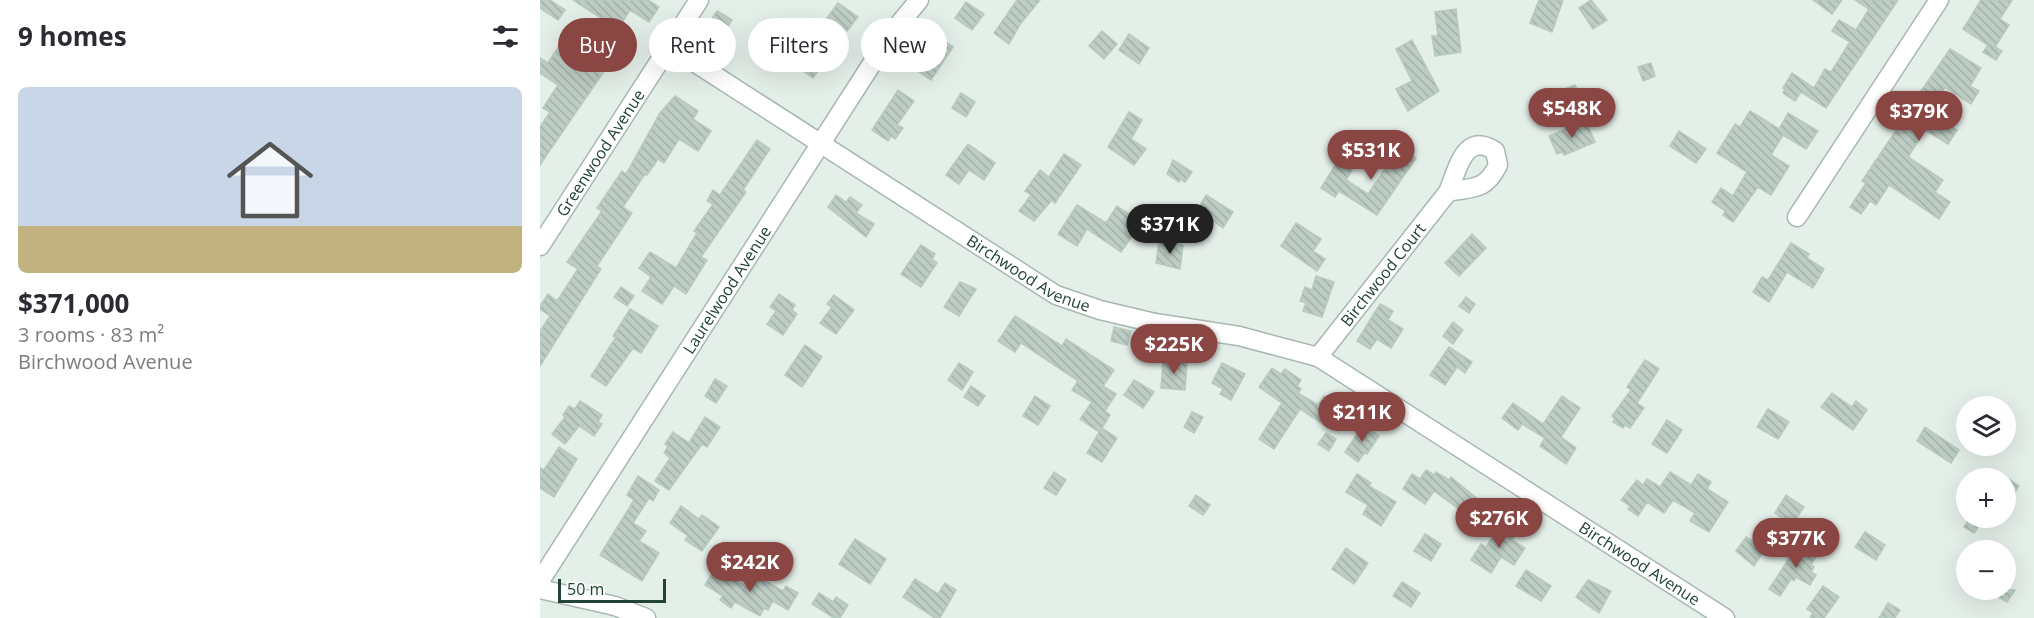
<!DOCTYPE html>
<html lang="en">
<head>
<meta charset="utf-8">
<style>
	body { margin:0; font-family:"Open Sans",sans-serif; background:#f2f2f3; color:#2b2b33; height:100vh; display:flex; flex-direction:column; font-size:22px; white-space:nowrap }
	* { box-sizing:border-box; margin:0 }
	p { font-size:20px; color:#7c7c81 }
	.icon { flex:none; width:33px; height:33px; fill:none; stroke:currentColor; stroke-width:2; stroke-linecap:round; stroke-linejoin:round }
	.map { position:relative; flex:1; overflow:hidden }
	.details { display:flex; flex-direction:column; background:#fff; width:540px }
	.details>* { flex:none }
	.banner { position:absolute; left:18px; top:18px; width:570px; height:54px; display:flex; gap:12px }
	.controls { position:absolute; left:1416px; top:396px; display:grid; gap:12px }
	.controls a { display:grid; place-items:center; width:60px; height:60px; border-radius:50%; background:#fff; box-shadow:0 6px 24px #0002; font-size:30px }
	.scale { position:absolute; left:18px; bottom:15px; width:108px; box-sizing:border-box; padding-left:6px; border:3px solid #224335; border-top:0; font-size:16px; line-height:21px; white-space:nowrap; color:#224335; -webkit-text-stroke:4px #f6fbf8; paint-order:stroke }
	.price { position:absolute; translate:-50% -51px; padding:0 14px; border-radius:21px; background:#894643; color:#fff; font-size:20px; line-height:39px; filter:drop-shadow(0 2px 3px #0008) }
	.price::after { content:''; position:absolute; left:50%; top:36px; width:18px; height:14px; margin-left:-9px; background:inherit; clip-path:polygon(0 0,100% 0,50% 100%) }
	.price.active { background:#222; color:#fff }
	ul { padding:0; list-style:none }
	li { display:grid; align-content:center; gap:12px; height:318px; padding:0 18px }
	li span { display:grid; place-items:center; height:186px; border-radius:9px; color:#555 }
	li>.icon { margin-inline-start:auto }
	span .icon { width:108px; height:108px; fill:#fffc; stroke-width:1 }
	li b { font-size:26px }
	h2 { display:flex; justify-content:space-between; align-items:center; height:72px; padding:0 18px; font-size:26px }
	.tag { padding:0 21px; border-radius:27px; background:#fff; box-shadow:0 6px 24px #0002; font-size:21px; line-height:54px }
	.tag.active { background:#894643; color:#fff }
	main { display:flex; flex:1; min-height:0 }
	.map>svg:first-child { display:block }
</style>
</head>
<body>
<main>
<section class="details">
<h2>9 homes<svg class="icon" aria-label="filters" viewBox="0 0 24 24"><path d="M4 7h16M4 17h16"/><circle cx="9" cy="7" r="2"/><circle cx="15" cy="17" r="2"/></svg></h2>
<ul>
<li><span style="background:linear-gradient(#c9d6e8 75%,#c2b280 0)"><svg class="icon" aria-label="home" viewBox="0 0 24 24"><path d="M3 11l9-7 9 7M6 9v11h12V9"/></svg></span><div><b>$371,000</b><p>3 rooms · 83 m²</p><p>Birchwood Avenue</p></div></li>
</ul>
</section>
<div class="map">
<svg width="1494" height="618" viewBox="0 0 1494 618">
	<defs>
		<pattern id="building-back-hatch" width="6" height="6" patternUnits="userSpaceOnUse" patternTransform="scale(1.5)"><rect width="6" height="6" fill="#bdcdc4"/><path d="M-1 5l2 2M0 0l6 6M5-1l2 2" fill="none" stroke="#a2b1a9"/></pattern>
	</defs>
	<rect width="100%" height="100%" fill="#e5efe9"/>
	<g fill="url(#building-back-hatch)" stroke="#b7cabf" stroke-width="1.5">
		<polygon points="0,0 10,0 25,10 18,20 0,8"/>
		<polygon points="33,0 108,0 119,7 109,22 90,10 83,21 80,18 75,27"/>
		<polygon points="477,0 500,0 481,23 469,44 454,33"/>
		<polygon points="999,0 1023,0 1012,32 990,23"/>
		<polygon points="1051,0 1067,20 1053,29 1039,8"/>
		<polygon points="1273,0 1302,0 1292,14"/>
		<polygon points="1315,0 1358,0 1286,108 1261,92 1255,101 1243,93 1245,89 1243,88 1252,73 1274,88 1285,69 1291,72 1310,42 1292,31 1299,20 1316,30 1329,9"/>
		<polygon points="1441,0 1472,0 1460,19 1469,25 1455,47 1462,51 1456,60 1443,52 1448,45 1423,29"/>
		<polygon points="426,2 444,14 432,30 415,18"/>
		<polygon points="298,3 318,17 307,31 303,28 298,36 287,29 292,21 287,18"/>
		<polygon points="916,9 921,52 895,56 892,36 898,36 895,12"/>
		<polygon points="177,11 192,20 178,41 164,31"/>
		<polygon points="245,19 260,28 252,40 237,31"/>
		<polygon points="562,31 577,44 564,59 549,46"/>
		<polygon points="589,34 609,48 599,64 579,50"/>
		<polygon points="396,36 413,47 391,80 375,69 379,63 376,60"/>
		<polygon points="872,40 899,91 868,111 856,89 872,81 856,49"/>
		<polygon points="20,44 41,57 48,46 71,61 0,165 0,127 10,112 3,108 18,85 0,73 0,58 8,63"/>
		<polygon points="255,44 283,64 273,78 245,58"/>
		<polygon points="1410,49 1441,68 1430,86 1439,91 1431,104 1405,87 1389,113 1417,130 1408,144 1385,130 1368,157 1403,180 1395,192 1410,202 1399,219 1349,185 1336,205 1330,201 1321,214 1310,207 1326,183 1322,181 1359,126 1364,129 1376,110 1370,107"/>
		<polygon points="1111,63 1115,76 1103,81 1098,67"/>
		<polygon points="1035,85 1041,99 1028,104 1022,90"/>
		<polygon points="358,90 374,101 357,125 363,128 355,139 351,136 348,141 332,130"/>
		<polygon points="421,93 435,102 426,117 412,108"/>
		<polygon points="135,96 158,111 153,119 171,131 158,151 139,139 124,163 118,159 107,175 105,174 83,207 92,213 57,266 61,269 0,366 0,331 10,316 0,309 0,306 8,294 17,301 38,269 27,262 62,211 57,208 82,171 86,174 120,113"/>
		<polygon points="1210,111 1239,129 1248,113 1278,131 1266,149 1243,135 1231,155 1249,166 1231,195 1218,187 1193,222 1183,215 1185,211 1172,202 1181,188 1193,196 1207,172 1177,153 1195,124 1200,127"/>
		<polygon points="589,112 602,120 591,139 606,149 594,165 568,147"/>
		<polygon points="1046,121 1055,142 1024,155 1022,152 1017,154 1009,136"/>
		<polygon points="1139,131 1166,149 1156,163 1130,146"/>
		<polygon points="217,140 230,149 203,190 206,192 161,257 167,260 146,294 134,286 122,304 102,291 111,277 99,268 110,252 136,268 157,233 154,231 173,204 167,201 173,190 180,195"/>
		<polygon points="428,144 455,163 444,180 429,170 419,184 406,175"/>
		<polygon points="858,147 876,158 837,215 799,191 795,197 781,188 799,159 813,168 806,180 828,194 845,169 838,164 845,152 852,157"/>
		<polygon points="524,154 541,165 515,203 512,200 494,221 479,211 491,195 485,191 500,170 509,177"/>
		<polygon points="633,160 652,172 645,182 640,179 639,182 627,174"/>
		<polygon points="296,195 306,202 310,197 322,205 316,213 334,224 326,237 288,207"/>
		<polygon points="666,195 693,212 683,228 658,209"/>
		<polygon points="537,205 566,223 577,206 592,216 588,223 597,229 581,252 547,229 537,246 518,234"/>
		<polygon points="756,223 781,239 773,251 785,259 777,271 741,246"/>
		<polygon points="932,234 946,248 919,276 905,263"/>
		<polygon points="619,241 643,245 640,269 616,263"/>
		<polygon points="1251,243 1269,254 1267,258 1284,269 1273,288 1247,272 1229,302 1213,292 1222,277 1228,280"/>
		<polygon points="381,245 395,254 392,259 397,263 381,287 361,274"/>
		<polygon points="776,276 794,282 782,317 763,311 766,303 760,301 765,287 772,290"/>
		<polygon points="420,282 436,289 419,316 404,307"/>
		<polygon points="81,287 94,296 87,306 74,297"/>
		<polygon points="239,294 255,305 252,310 257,314 243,335 227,324 236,311 230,307"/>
		<polygon points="294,295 314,310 296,334 280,323 292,307 287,304"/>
		<polygon points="926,297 935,304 929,313 919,306"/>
		<polygon points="840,304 853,311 848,320 863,329 851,348 837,339 830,349 817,341"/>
		<polygon points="90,309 118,326 101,353 93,348 66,386 51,376 76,337 73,336"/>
		<polygon points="475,316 522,346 526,339 574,370 563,386 576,394 565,411 570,415 562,428 577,438 562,462 547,453 559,432 540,419 552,402 532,390 538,381 481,343 475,352 458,341"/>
		<polygon points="913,322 923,330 913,344 903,336"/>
		<polygon points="574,327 591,331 587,345 571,341"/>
		<polygon points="265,345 282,357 262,387 245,375"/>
		<polygon points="909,347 932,362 925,373 917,367 905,385 890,375"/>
		<polygon points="1105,360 1119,369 1097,403 1104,408 1090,428 1085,425 1083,428 1073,422 1075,419 1072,416 1091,390 1087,387"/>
		<polygon points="623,361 647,362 645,390 621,388"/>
		<polygon points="419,363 433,372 422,390 408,380"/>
		<polygon points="682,363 705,374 691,400 680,394 683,389 672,383"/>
		<polygon points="732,368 741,374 745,369 761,380 757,386 761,389 758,393 778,405 784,396 800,407 787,427 760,409 734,449 719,439 742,403 719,387"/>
		<polygon points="175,379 187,386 176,403 165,396"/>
		<polygon points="594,380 614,392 603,408 584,395"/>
		<polygon points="431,386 445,396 438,406 424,397"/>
		<polygon points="1292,393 1312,407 1316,401 1327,410 1313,430 1281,407"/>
		<polygon points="495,396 510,406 498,425 483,416"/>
		<polygon points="1022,396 1040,408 1021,437 1036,448 1026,464 1000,446 1005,438 982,424 978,430 962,418 973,403 1003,424"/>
		<polygon points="40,401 62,415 58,422 62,424 54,436 39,426 25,444 12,434 25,417 23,415 29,406 35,409"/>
		<polygon points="1228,409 1249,422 1238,439 1217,427"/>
		<polygon points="652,412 663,417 654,433 644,427"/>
		<polygon points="165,417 180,427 167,447 162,444 129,490 115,481 130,458 124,453 128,446 125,444 133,432 149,443"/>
		<polygon points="1127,420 1142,430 1127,453 1112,444"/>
		<polygon points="823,425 839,436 827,454 825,452 818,462 805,452"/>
		<polygon points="1385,427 1419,450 1411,463 1377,441"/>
		<polygon points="786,433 796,439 789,451 778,444"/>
		<polygon points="19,447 37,459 14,497 0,488 0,468 4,470"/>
		<polygon points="886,470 894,475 896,472 909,480 911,477 940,501 930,517 894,491 885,504 863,489 872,474 880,479"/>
		<polygon points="514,472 526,480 516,495 504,488"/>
		<polygon points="1130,472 1151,485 1158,474 1171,482 1167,489 1188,502 1169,532 1150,521 1155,513 1133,500 1124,513 1107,502 1098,516 1088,509 1090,506 1081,500 1097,480 1103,485 1107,479 1120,487"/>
		<polygon points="817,474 831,483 829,486 856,502 841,526 823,514 828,505 806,492"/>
		<polygon points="98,476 119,490 113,501 109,498 93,523 106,531 99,541 119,553 102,581 60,555 94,500 87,495"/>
		<polygon points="1466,477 1479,486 1466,507"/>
		<polygon points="656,495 670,505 663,515 649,506"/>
		<polygon points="1246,495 1264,507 1252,525 1235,513"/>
		<polygon points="141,506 159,519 162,515 179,527 162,551 145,540 148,536 130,523"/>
		<polygon points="1430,518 1444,518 1434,533 1424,527"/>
		<polygon points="963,521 978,531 972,540 985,548 974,565 961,557 951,573 931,560 941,544 946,547"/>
		<polygon points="1325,532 1345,545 1336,560 1315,547"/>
		<polygon points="885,534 901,544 891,561 874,551"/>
		<polygon points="1206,537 1225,549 1214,566 1196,551"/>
		<polygon points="315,539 346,559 330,584 299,564"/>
		<polygon points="1259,543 1277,555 1271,565 1274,567 1271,572 1276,575 1270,585 1256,577 1254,581 1251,579 1240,596 1229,589"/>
		<polygon points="806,548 828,563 814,584 792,569"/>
		<polygon points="175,568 211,590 218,577 243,591 246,586 258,593 248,610 233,601 228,610 224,608 220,616 195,602 191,608 180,600 183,596 165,585"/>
		<polygon points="986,570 1011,586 1001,601 976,586"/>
		<polygon points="375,579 398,594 405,583 416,590 400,618 395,618 363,597"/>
		<polygon points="1048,580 1071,591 1059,613 1036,597"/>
		<polygon points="862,582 880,593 871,607 853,596"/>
		<polygon points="1283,586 1299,597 1284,618 1270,618 1273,613 1267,609"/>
		<polygon points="1447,590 1475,590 1467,602"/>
		<polygon points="279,593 293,602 296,597 308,605 300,618 294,618 272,604"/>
		<polygon points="1348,603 1360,610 1355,618 1339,618"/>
	</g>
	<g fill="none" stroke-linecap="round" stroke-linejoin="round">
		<g stroke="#a7b8af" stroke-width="21">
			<g id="minor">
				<path id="s1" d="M129,46L516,295L560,310L615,323L699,336L778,357L1185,618"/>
				<polyline points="1257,217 1399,0"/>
				<path id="s2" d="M0,246L159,0"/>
				<path id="s3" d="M778,357L908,192C934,187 945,191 958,165L955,151C924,131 918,169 908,192"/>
				<path id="s4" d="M0,581L351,34L379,0"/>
				<polyline points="0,589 75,606 106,618"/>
			</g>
		</g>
		<use href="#minor" stroke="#fff" stroke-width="18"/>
	</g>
	<g text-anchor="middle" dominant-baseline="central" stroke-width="4.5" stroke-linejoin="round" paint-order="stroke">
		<g font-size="16" fill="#224335" stroke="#f6fbf8">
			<text stroke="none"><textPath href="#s2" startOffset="111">Greenwood Avenue</textPath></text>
			<text stroke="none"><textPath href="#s1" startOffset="426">Birchwood Avenue</textPath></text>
			<text stroke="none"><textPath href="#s3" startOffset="105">Birchwood Court</textPath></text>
			<text stroke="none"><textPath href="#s4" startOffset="346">Laurelwood Avenue</textPath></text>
			<text stroke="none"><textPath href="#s1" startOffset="1112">Birchwood Avenue</textPath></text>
		</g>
	</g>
</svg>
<div class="controls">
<a><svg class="icon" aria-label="layers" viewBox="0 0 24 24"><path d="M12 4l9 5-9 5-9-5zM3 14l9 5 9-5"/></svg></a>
<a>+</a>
<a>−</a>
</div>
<div class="scale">50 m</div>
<b class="price" style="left:1032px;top:139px">$548K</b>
<b class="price" style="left:1379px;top:142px">$379K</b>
<b class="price" style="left:831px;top:181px">$531K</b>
<b class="price active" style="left:630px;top:255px">$371K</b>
<b class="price" style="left:634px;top:375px">$225K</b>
<b class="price" style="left:822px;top:443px">$211K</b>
<b class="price" style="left:959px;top:549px">$276K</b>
<b class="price" style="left:1256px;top:569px">$377K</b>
<b class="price" style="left:210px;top:593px">$242K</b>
<div class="banner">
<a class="tag active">Buy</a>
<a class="tag">Rent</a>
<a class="tag">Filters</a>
<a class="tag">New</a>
</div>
</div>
</main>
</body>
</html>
